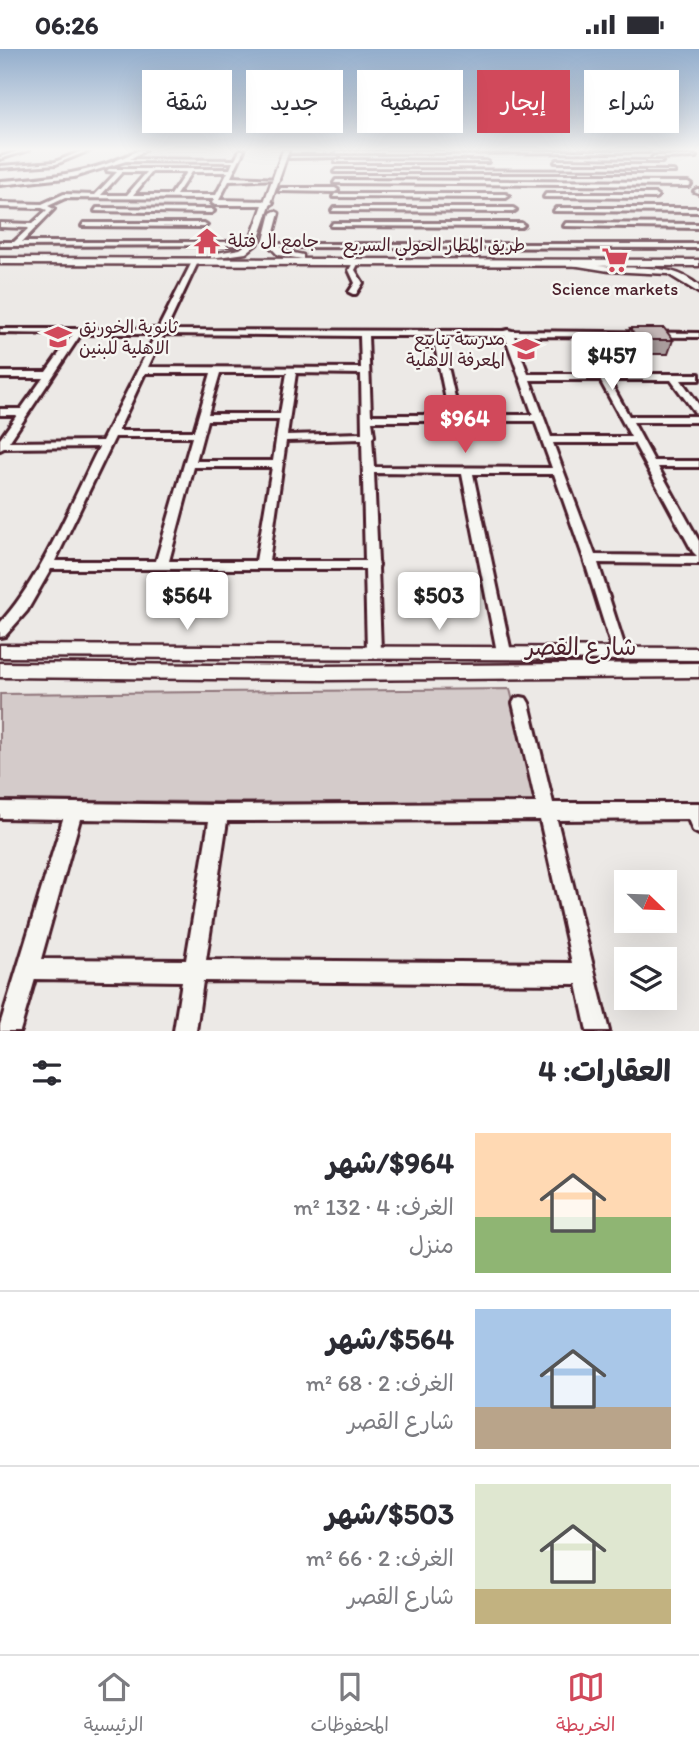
<!DOCTYPE html>
<html lang="ar">
<head>
<meta charset="utf-8">
<style>
	body { margin:0; font-family:Itim,"Playpen Sans Arabic",sans-serif; background:#f7f7f7; color:#2b2b33; direction:rtl; height:100vh; display:flex; flex-direction:column; font-size:26px; white-space:nowrap }
	* { box-sizing:border-box; margin:0 }
	p { font-size:23px; color:#7c7c81 }
	.icon { flex:none; width:38px; height:38px; fill:none; stroke:currentColor; stroke-width:2; stroke-linecap:round; stroke-linejoin:round }
	.map { position:relative; height:982px; overflow:hidden; direction:ltr }
	.details { display:flex; flex-direction:column; background:#fff; flex:1 }
	.details>* { flex:none }
	.top-card { position:absolute; left:21px; top:21px; width:658px; height:63px; direction:rtl; display:flex; gap:14px }
	.needle { width:46px; rotate:113deg }
	.buttons { position:absolute; left:614px; top:821px; display:grid; gap:14px }
	.buttons a { display:grid; place-items:center; width:63px; height:63px; border-radius:0px; background:#fff; box-shadow:0 7px 28px #0002; font-size:35px }
	.price { position:absolute; translate:-50% -60px; padding:0 16px; border-radius:7px; background:#fff; color:#222; font-size:23px; line-height:46px; filter:drop-shadow(0 2px 4px #0008) }
	.price::after { content:''; position:absolute; left:50%; top:42px; width:21px; height:16px; margin-left:-10px; background:inherit; clip-path:polygon(0 0,100% 0,50% 100%) }
	.price.active { background:#d1495b; color:#fff }
	ul { padding:0; list-style:none }
	li { display:flex; align-items:center; gap:21px; height:175px; padding:0 28px }
	li+li { border-top:2px solid #e1e1e2 }
	li span { display:grid; place-items:center; flex:none; width:196px; height:140px; border-radius:0px; color:#555 }
	li>.icon { margin-inline-start:auto }
	span .icon { width:84px; height:84px; fill:#fffc; stroke-width:1 }
	li b { font-size:30px }
	h2 { display:flex; justify-content:space-between; align-items:center; height:84px; padding:0 28px; font-size:30px }
	.tag { padding:0 24px; border-radius:0px; background:#fff; box-shadow:0 7px 28px #0002; font-size:24px; line-height:63px }
	.tag.active { background:#d1495b; color:#fff }
	.status { display:flex; justify-content:space-between; align-items:center; height:49px; padding:0 35px; background:#fff; direction:ltr }
	.status svg { height:19px; fill:currentColor }
	.dock { display:flex; justify-content:space-around; align-items:center; height:98px; border-top:2px solid #e1e1e2; background:#fff; font-size:19px; color:#7c7c81 }
	.dock a { display:grid; justify-items:center; gap:4px }
	.dock .active { color:#d1495b }
	.map>svg:first-child { display:block }
</style>
</head>
<body>
<div class="status"><b>06:26</b><svg viewBox="0 0 49 12"><path d="M0 12V9h3v3zM5 12V6h3v6zM10 12V3h3v9zM15 12V0h3v12zM26 1h20v11H26zM47 4h2v5h-2z"/></svg></div>
<div class="map">
<svg width="699" height="982" viewBox="0 0 699 982">
	<rect width="100%" height="100%" fill="#ece9e6"/>
	<filter id="ink" filterUnits="userSpaceOnUse"><feTurbulence type="fractalNoise" baseFrequency=".0143" numOctaves="2"/><feDisplacementMap in="SourceGraphic" scale="14" xChannelSelector="R" yChannelSelector="G"/><feConvolveMatrix kernelMatrix="1 2 1 2 8 2 1 2 1" color-interpolation-filters="sRGB"/></filter>
	<g filter="url(#ink)">
		<polygon fill="#d4cbca" stroke="#8f757a" stroke-width="2" points="510,640 538,756 0,751 0,645"/>
		<g fill="none" stroke-linecap="round" stroke-linejoin="round">
			<g stroke="#4a1f2b" stroke-width="6">
				<g id="minor">
					<polygon points="22,101 29,101 0,110 0,108"/>
					<polygon points="84,101 90,101 56,115 0,119 0,117 55,113"/>
					<path d="M139,101H145L130,110L235,111L240,101H244L231,128L280,130L229,132L219,151L270,152L273,154L270,156H215L212,154L214,150L65,149L48,157L54,160L22,193H253L256,195L255,196L0,197V193H14L29,179L0,178V174L32,175L47,161L42,159L0,158V154L42,155L64,145L95,146L117,123L107,122L109,120H230L233,113L126,112L74,128L0,136V132C49,129 95,124 139,101ZM122,123H147L127,146H101ZM152,123H186L171,146H133ZM191,123H228L216,146H176Z"/>
					<polygon points="338,102 647,102 649,103 336,104"/>
					<polygon points="291,107 337,107 339,108 289,109"/>
					<polygon points="654,107 694,107 696,108 652,109"/>
					<polygon points="337,111 486,112 488,113 335,113"/>
					<polygon points="557,111 660,112 662,113 555,113"/>
					<polygon points="336,121 673,122 675,123 334,123"/>
					<polygon points="336,131 688,133 691,135 688,137 334,134"/>
					<polygon points="281,139 335,139 338,141 335,143 279,142"/>
					<polygon points="697,140 699,140 699,144 694,142"/>
					<polygon points="335,145 506,145 509,147 506,149 333,148"/>
					<polygon points="546,145 655,145 658,147 655,149 544,148"/>
					<polygon points="97,159 211,160 214,162 211,164 95,162"/>
					<polygon points="334,159 513,159 516,161 513,163 332,162"/>
					<polygon points="556,159 699,159 699,163 554,162"/>
					<polygon points="84,174 204,174 207,176 204,178 82,177"/>
					<polygon points="333,174 521,174 524,176 521,178 331,177"/>
					<polygon points="566,174 699,175 699,179 564,177"/>
					<polygon points="273,195 699,195 699,199 271,198 270,197"/>
					<path d="M195,211L198,213L166,281L504,282L508,281L512,282L699,284V288L514,287L528,325H699V331H681L699,356V366L696,365L671,331H609L629,367H699V373H633L654,412H699V418H658L699,492V515L598,514L627,605L625,609L620,611L615,609L584,510L554,425H473L511,603L509,607L504,609L499,607L497,603L462,425L374,424L378,513L379,516L378,519L381,602L379,606L374,608L369,606L367,602L365,520H51L27,562L5,587L0,588V574C42,528 71,454 99,398L4,399L0,401V390L17,366H0V360H21L43,329H0V323H46L73,285L0,284V280H158L192,213ZM81,285H156L102,392L9,393ZM164,285L360,287L361,319L148,318ZM368,287H433L449,366H371ZM441,287H505L533,366H459ZM145,324H211L194,382H118ZM220,324H287L280,365H208ZM296,324L361,325L362,384L287,386ZM530,331H600L631,388H551ZM207,371H279L273,412H196ZM372,372H535L552,419L374,418L372,389L374,387ZM115,388H192L156,512H55ZM362,390L365,512H269L286,392ZM553,394H634L693,503L697,507L595,506ZM194,418H272L256,512H169Z"/>
					<polygon points="356,211 359,213 355,221 363,234 356,245 353,245 349,243 355,234 349,221 354,212"/>
					<path d="M521,648L526,649L529,654L553,754H699V785L693,782L688,770L557,771L609,982H587L577,935L203,932L196,982H174L182,932L35,930L20,982H0V976L63,770L0,769V753L219,756L536,754L513,654L516,649ZM80,770L209,772L186,911L41,910ZM540,771L572,914L206,911L227,772Z"/>
				</g>
			</g>
			<g stroke="#4a1f2b" stroke-width="5">
				<g id="tertiary">
					<path d="M575,212C588,214 601,217 614,218C645,220 674,215 699,237V244L668,225L609,222L572,216L571,214Z"/>
					<polygon points="0,596 699,599 699,611 0,608"/>
					<polygon points="0,614 323,617 699,614 699,628 323,631 0,628"/>
				</g>
			</g>
			<g stroke="#4a1f2b" stroke-width="5">
				<g id="secondary">
					<polygon points="283,101 289,101 257,195 246,204 211,209 211,205 240,200 249,194"/>
					<polygon points="275,162 279,164 272,191 284,202 303,206 303,210 278,206 264,191 271,164"/>
				</g>
			</g>
			<g stroke="#4a1f2b" stroke-width="5">
				<polygon id="trunk" points="0,209 699,211 699,217 0,215"/>
			</g>
			<use href="#minor" fill="#f6f6f2" fill-rule="evenodd"/>
			<use href="#tertiary" fill="#f6f6f2" fill-rule="evenodd"/>
			<use href="#secondary" fill="#f6f6f2" fill-rule="evenodd"/>
			<use href="#trunk" fill="#f6f6f2" fill-rule="evenodd"/>
		</g>
		<polygon fill="#a99d9d" stroke="#4a1f2b" stroke-width="2" points="630,279 673,291 668,305 634,305 626,294"/>
		<polygon fill="#c4b7b7" stroke="#4a1f2b" stroke-width="2" points="630,279 664,279 673,291 638,291"/>
	</g>
	<linearGradient id="sky" x2="0" y2="1"><stop stop-color="#92adcc"/><stop offset="0.42" stop-color="#f6f5f4"/><stop offset="1" stop-color="#f6f5f4" stop-opacity="0"/></linearGradient>
	<rect width="699" height="239" fill="url(#sky)"/>
	<defs>
		<g id="temple-bare" transform="scale(2.1)"><path d="M0-6L5-2H3V0L6.5 2.5H4V6H1.5V3h-3V6H-4V2.5H-6.5L-3 0V-2H-5Z" fill="#d1495b" stroke="#f6f6f2" stroke-width="2.5" paint-order="stroke"/></g>
		<g id="supermarket-bare" transform="scale(2.1)"><path d="M-6-5.5h2.5l.6 2H6L4.5 2H-2.5L-4.4-4H-6ZM-1.5 3.2a1.3 1.3 0 1 0 .1 0ZM3 3.2a1.3 1.3 0 1 0 .1 0Z" fill="#d1495b" stroke="#f6f6f2" stroke-width="2.5" paint-order="stroke"/></g>
		<g id="school-bare" transform="scale(2.1)"><path d="M0-5L7-2L0 1L-7-2ZM-4 1L0 2.5L4 1V4Q0 6-4 4Z" fill="#d1495b" stroke="#f6f6f2" stroke-width="2.5" paint-order="stroke"/></g>
	</defs>
	<g fill-rule="evenodd">
		<use href="#temple-bare" x="207" y="192"/>
		<use href="#supermarket-bare" x="615" y="211"/>
		<use href="#school-bare" x="58" y="288"/>
		<use href="#school-bare" x="526" y="300"/>
	</g>
	<g text-anchor="middle" dominant-baseline="central" stroke-width="5" stroke-linejoin="round" paint-order="stroke">
		<g font-size="18" fill="#4a1f2b" stroke="#f6f6f2" text-anchor="start">
			<text x="228" y="192">جامع ال فتلة</text>
			<text x="615" y="240" text-anchor="middle">Science markets</text>
			<text x="79" y="278">ثانوية الخورنق<tspan x="79" dy="21">الاهلية للبنين</tspan></text>
			<text x="505" y="290" text-anchor="end">مدرسة ينابيع<tspan x="505" dy="21">المعرفة الاهلية</tspan></text>
		</g>
		<g font-size="18" fill="#4a1f2b" stroke="#f6f6f2">
			<text x="434" y="196">طريق المطار الحولي السريع</text>
		</g>
		<g font-size="24" fill="#4a1f2b" stroke="#f6f6f2">
			<text x="581" y="597">شارع القصر</text>
		</g>
	</g>
</svg>
<div class="buttons">
<a><svg class="needle" viewBox="-14 -14 28 28"><path d="M0-13l5 13h-10z" fill="#e53935"/><path d="M0 13l5-13h-10z" fill="#7c7c81"/></svg></a>
<a><svg class="icon" aria-label="layers" viewBox="0 0 24 24"><path d="M12 4l9 5-9 5-9-5zM3 14l9 5 9-5"/></svg></a>
</div>
<b class="price" style="left:612px;top:343px">$457</b>
<b class="price active" style="left:465px;top:406px">$964</b>
<b class="price" style="left:187px;top:583px">$564</b>
<b class="price" style="left:439px;top:583px">$503</b>
<div class="top-card">
<a class="tag">شراء</a>
<a class="tag active">إيجار</a>
<a class="tag">تصفية</a>
<a class="tag">جديد</a>
<a class="tag">شقة</a>
</div>
</div>
<section class="details">
<h2>العقارات: 4<svg class="icon" aria-label="filters" viewBox="0 0 24 24"><path d="M4 7h16M4 17h16"/><circle cx="9" cy="7" r="2"/><circle cx="15" cy="17" r="2"/></svg></h2>
<ul>
<li><span style="background:linear-gradient(#ffd9b3 60%,#8fb573 0)"><svg class="icon" aria-label="home" viewBox="0 0 24 24"><path d="M3 11l9-7 9 7M6 9v11h12V9"/></svg></span><div><b>$964/شهر</b><p>الغرف: 4 · 132 m²</p><p>منزل</p></div></li>
<li><span style="background:linear-gradient(#a9c7e8 70%,#b9a48a 0)"><svg class="icon" aria-label="home" viewBox="0 0 24 24"><path d="M3 11l9-7 9 7M6 9v11h12V9"/></svg></span><div><b>$564/شهر</b><p>الغرف: 2 · 68 m²</p><p>شارع القصر</p></div></li>
<li><span style="background:linear-gradient(#dfe7d0 75%,#c2b280 0)"><svg class="icon" aria-label="home" viewBox="0 0 24 24"><path d="M3 11l9-7 9 7M6 9v11h12V9"/></svg></span><div><b>$503/شهر</b><p>الغرف: 2 · 66 m²</p><p>شارع القصر</p></div></li>
</ul>
</section>
<nav class="dock">
<a class="active"><svg class="icon" aria-label="map" viewBox="0 0 24 24"><path d="M3 6l6-2 6 2 6-2v14l-6 2-6-2-6 2zM9 4v14M15 6v14"/></svg>الخريطة</a>
<a><svg class="icon" aria-label="saved" viewBox="0 0 24 24"><path d="M7 4h10v16l-5-4-5 4z"/></svg>المحفوظات</a>
<a><svg class="icon" aria-label="home" viewBox="0 0 24 24"><path d="M3 11l9-7 9 7M6 9v11h12V9"/></svg>الرئيسية</a>
</nav>
</body>
</html>
